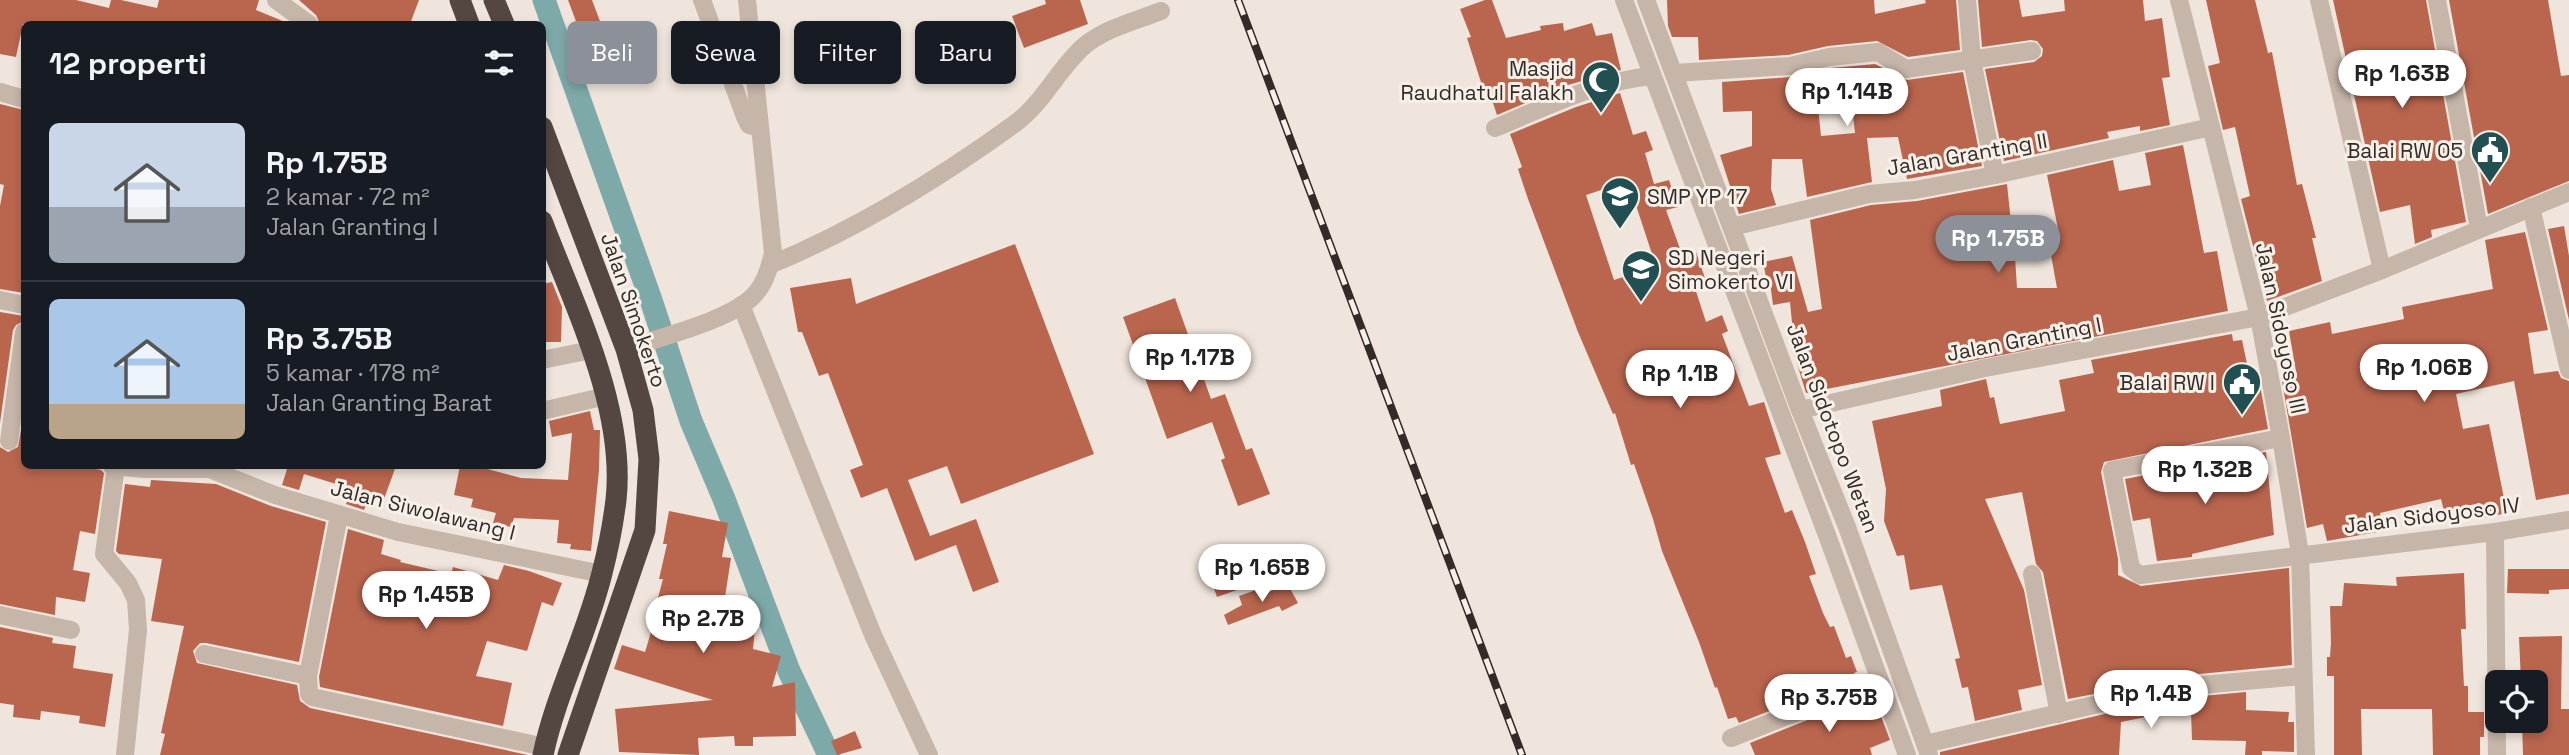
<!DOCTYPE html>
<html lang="id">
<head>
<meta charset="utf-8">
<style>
	body { margin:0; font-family:"Space Grotesk",sans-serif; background:#20242c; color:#f1f3f6; height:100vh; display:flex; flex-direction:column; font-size:26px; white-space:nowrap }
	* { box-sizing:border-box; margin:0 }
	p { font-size:23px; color:#9ea1a6 }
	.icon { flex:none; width:38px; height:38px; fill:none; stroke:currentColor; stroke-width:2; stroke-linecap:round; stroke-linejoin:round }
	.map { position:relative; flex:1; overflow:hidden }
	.side { position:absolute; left:21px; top:21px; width:525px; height:448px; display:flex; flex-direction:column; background:#171b24; border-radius:10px; box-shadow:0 4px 10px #0003 }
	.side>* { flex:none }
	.top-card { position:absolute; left:567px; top:21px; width:665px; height:63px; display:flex; gap:14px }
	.buttons { position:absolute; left:2485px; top:670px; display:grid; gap:14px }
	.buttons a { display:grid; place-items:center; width:63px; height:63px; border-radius:10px; background:#171b24; box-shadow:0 4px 10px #0003; font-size:35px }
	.price { position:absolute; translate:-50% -60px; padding:0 16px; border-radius:24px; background:#fff; color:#222; font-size:23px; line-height:46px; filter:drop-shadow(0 2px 4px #0008) }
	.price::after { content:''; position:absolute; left:50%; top:42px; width:21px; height:16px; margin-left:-10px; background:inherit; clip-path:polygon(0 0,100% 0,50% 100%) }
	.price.active { background:#8c9099; color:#fff }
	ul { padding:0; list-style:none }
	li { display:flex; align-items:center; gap:21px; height:175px; padding:0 28px }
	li+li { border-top:2px solid #363941 }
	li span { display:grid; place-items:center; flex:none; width:196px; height:140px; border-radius:10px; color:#555 }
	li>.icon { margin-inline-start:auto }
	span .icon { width:84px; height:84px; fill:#fffc; stroke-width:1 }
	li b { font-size:30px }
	h2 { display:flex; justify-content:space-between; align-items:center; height:84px; padding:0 28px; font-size:30px }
	.tag { padding:0 24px; border-radius:10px; background:#171b24; box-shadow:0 4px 10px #0003; font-size:24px; line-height:63px }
	.tag.active { background:#8c9099; color:#fff }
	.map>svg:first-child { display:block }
</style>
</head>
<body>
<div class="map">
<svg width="2569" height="755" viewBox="0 0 2569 755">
	<rect width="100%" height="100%" fill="#efe5dc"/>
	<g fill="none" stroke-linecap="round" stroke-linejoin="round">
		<polyline stroke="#7ea9a9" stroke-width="23" points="544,0 651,300 691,421 724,499 789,671 829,755"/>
	</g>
	<g fill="#ba664f" fill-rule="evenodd">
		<polygon points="0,0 76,0 109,8 111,0 121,0 157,8 159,0 259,0 256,10 290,24 23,24 16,57 0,54"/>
		<polygon points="299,0 419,0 410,24 320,24 316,15"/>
		<polygon points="568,0 592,0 610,48 589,56"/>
		<polygon points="1045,0 1080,0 1088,24 1024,48 1012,16 1046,4"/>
		<polygon points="1485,0 1492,0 1506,38 1541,30 1540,26 1563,23 1564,31 1592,23 1596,36 1612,33 1621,70 1568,85 1497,115 1490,94 1485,95 1467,38 1471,37 1460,9"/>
		<polygon points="1667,0 1874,0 1875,14 1926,3 1925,0 1956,0 1960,50 1908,57 1877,41 1828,46 1788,55 1699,60 1698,37 1672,37 1668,26"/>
		<polygon points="1978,0 2019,0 2022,17 2065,11 2064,0 2143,0 2145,21 2162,18 2170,77 2162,78 2170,125 2140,131 2140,126 2107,132 2109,138 2004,161 1985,69 2034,62 2042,56 2043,49 2037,41 2031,40 1982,47"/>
		<polygon points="2206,0 2255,0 2268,53 2272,52 2297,185 2302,184 2316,238 2312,238 2322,281 2267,301 2241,199 2250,196 2235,127 2223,130 2208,66 2220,63"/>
		<polygon points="2333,0 2426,0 2466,222 2431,230 2432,237 2415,244 2410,205 2380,212"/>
		<polygon points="2449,0 2548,0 2561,76 2569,75 2569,181 2488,214"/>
		<path d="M1875,64L1907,80L1963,72L1982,166L1907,179L1898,137L1867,138L1872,182L1807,197L1802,159H1772L1771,189L1776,205L1739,214L1720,155L1752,146V111L1723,112L1722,82L1791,77L1831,68ZM1817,97H1851L1855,133L1821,136Z"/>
		<path d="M1620,93L1633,135L1646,131L1653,150L1645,153L1654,184L1669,180L1678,207L1666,210L1683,257L1696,252L1705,278L1693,282L1706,322L1722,315L1728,331L1722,334L1749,406L1764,402L1781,454L1765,458L1785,513L1792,510L1805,542L1816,574L1809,576L1823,613L1830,627L1834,626L1846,658L1851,656L1857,672L1854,673L1855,677L1739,723L1736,717L1728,719L1717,687L1715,688L1699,642L1662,551L1653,519L1634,464L1631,465L1615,413L1613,414L1578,332L1528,199L1518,169L1522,167L1510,134L1576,107ZM1628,181L1656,266L1614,280L1586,195Z"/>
		<polygon points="0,104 24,110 24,293 0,289 0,206 4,185 0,184"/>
		<path d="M2183,145L2204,253L2217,251L2228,311L1806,393L1791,344L1794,343L1790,302L1773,305L1770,282H1767L1763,262L1792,256L1808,312L1822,309L1810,220L1871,205L1917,201L2007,184L2012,232L2058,229L2047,175L2113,160L2119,191L2151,185L2145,153ZM2051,255L2057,288H2017L2015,257Z"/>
		<polygon points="2564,226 2569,256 2569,320 2548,229"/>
		<polygon points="2525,232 2548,330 2528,333 2534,374 2558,371 2561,378 2569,381 2569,494 2536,500 2514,381 2456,394 2463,429 2489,424 2507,513 2483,518 2480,503 2444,511 2441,499 2380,513 2383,531 2327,541 2323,524 2307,528 2282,381 2297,377 2289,331 2330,322 2332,334 2404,319 2402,307 2493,289 2485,240"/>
		<polygon points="1015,244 1094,454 961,504 947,466 908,480 930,536 976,519 999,582 973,592 956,545 915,561 887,488 861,498 850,470 863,465 828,373 819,376 802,332 798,332 790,288 851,278 856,304"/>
		<polygon points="552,282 562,307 561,342 542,342 542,284"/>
		<polygon points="1175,298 1211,399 1225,394 1246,450 1252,448 1270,494 1238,506 1221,460 1225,458 1212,422 1167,439 1123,317"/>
		<polygon points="0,312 24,316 24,321 16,325 13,330 0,423"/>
		<polygon points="2232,334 2233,341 2242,340 2252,387 2260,385 2268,429 2104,462 2101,472 2118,559 2118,575 2141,586 2289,568 2292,665 2199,674 2068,699 2043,572 2036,564 2022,492 1985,499 2024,590 2042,685 2018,690 2022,710 1975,721 1968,687 1962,688 1955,659 1960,658 1942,585 1910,590 1904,555 1897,556 1884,521 1886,489 1872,421 1942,406 1940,390 1986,379 1990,398 1994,397 2000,424 2065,411 2059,380 2094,373 2091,360"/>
		<polygon points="590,411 594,430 600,430 599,470 591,551 570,549 571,544 557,543 559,520 514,518 511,527 493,523 496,513 471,507 473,499 454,495 460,466 476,466 521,478 568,480 572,433 552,437 549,421"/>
		<polygon points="24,412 24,466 80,466 101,470 104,473 95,534 80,531 73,570 90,573 85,602 56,597 55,615 0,604 0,447 8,452 18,447"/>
		<polygon points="2266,452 2274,535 2192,554 2192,557 2157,561 2150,518 2133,521 2125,479"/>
		<polygon points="288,466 396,466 384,499 370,494 364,510 346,504 352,489 304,474 299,490 282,485"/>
		<polygon points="151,480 216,484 271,506 326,522 299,662 206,643 200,643 193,651 197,663 297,685 300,701 310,708 528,755 160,755 165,734 161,733 184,626 151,621 162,559 119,554 116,551 125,484 150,487"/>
		<polygon points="669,511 728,523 722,557 731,558 725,597 741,597 741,607 757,609 753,649 781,656 772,687 795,682 796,736 753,737 753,746 735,746 734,736 698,738 699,755 619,752 615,709 713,700 614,669 622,645 645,652 659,606 656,605 663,579 659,579 667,544 663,544"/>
		<polygon points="348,529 384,540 381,554 401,560 400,562 451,574 453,567 498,580 504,565 529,571 562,583 553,606 542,602 527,651 487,641 476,676 512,683 503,726 320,687 319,677"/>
		<polygon points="1234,568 1240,589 1217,597 1210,577"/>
		<polygon points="2508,569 2569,569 2569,589 2549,590 2549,594 2507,593"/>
		<polygon points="2464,573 2466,629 2461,629 2464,686 2468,686 2468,712 2484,712 2484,737 2480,737 2480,755 2433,755 2432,709 2361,709 2362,755 2334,755 2334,676 2327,676 2327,657 2330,657 2331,642 2330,606 2342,606 2344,583 2397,586 2396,577"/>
		<polygon points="1287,583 1298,603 1282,611 1279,606 1228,625 1224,615 1242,605 1239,596 1256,590 1259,597"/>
		<polygon points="0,627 53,638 52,643 76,646 73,668 113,674 105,727 79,723 80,716 41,711 40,720 13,717 14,705 0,703"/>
		<polygon points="2562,636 2561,709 2569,709 2569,755 2523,755 2522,721 2536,721 2536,682 2521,682 2519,637"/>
		<polygon points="2246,692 2246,710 2289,712 2288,722 2294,722 2294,752 2262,751 2262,755 2245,755 2246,741 2192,740 2191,712 2161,714 2121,722 2119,755 1940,755 1940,752 2122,710 2202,696"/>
		<polygon points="1863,698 1868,711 1878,708 1890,740 1870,748 1872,755 1755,755 1750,743"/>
		<polygon points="855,731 862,748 837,755 831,741"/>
	</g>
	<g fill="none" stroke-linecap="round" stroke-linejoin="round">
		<g stroke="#c6b5a9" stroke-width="18">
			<polyline points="276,0 309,24"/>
			<polyline points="702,0 745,117 749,125 760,128"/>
			<polyline points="1624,0 1827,535 1907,755"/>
			<polyline points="1646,0 1800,410 1847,527 1929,755"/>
			<polyline points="1967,0 1972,60 1995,175"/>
			<polyline points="2179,0 2259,317 2281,438 2300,554 2306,755"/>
			<polyline points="2319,0 2382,270"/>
			<polyline points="2437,0 2479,229"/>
			<polyline points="1674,73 1790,66 1829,57 1878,52 1906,69 2032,51"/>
			<polyline points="0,92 24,99"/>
			<path d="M1495,128C1546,107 1597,81 1652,76"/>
			<polyline points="2531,207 2569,370"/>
			<polyline points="1732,227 1869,194 1915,190 1995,175 2211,127"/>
			<path d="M770,265C857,229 937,180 1013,125C1042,105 1058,69 1084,46C1106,28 1135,21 1161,11"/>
			<polyline points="0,300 24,305"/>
			<polyline points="741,305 873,635 929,755"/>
			<path d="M626,349C659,337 734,320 756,293C765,283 770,266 773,253L747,0"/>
			<polyline points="542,360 591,350"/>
			<polyline points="1800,410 1985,368 2259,317 2382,270 2569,192"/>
			<polyline points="542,411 606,396"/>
			<polyline points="2281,438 2112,470 2131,568 2140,575 2495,532 2569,520"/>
			<polyline points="9,441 24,332"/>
			<polyline points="112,466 144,469 209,469 275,495 398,532 602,574"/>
			<polyline points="116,466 104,554 128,583 136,600 138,630 125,755"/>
			<polyline points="2495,532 2497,755"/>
			<polyline points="2032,574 2059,714"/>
			<polyline points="0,615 71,630"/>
			<polyline points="204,654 308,676 339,515"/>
			<polyline points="308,676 309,694 312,697 545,747"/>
			<polyline points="1731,738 1879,680"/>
			<polyline points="1925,744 2120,699 2201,685 2302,676"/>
		</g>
		<g stroke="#544640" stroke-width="21">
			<polyline points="460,0 469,24"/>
			<polyline points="494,0 504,24"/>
			<polyline points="542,127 626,349 643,410 649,459 645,530 568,755"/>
			<path d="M542,221C574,305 626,408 616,500C613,524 608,550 602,573C587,635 556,693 543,755"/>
		</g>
		<g stroke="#342b28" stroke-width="8">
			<polyline id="rail" points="1238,0 1522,755"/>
		</g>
		<use href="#rail" stroke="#f7f0e8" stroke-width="5" stroke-dasharray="16" stroke-linecap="butt"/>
	</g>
	<defs>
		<g id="mosque-pin" transform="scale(2.0125)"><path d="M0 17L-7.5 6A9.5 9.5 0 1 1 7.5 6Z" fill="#224f51" stroke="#f7f0e8"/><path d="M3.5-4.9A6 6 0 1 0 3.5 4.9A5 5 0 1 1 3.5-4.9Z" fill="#fff"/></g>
		<g id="civic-pin" transform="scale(2.0125)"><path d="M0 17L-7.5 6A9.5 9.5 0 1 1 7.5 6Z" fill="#224f51" stroke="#f7f0e8"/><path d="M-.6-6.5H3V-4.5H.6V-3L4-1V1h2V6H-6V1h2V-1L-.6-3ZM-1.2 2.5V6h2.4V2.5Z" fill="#fff"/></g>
		<g id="school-pin" transform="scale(2.0125)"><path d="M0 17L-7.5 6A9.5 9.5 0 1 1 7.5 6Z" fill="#224f51" stroke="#f7f0e8"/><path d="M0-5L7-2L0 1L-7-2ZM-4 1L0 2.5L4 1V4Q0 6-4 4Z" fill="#fff"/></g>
	</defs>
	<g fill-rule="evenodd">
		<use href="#mosque-pin" x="1601" y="80"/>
		<use href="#civic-pin" x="2490" y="150"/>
		<use href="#school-pin" x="1620" y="196"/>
		<use href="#school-pin" x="1641" y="269"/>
		<use href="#civic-pin" x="2242" y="382"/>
	</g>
	<g text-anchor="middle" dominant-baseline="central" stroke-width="6" stroke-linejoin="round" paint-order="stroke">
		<g font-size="21" fill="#342b28" stroke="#f7f0e8" text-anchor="end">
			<text x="1574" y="68">Masjid<tspan x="1574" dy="24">Raudhatul Falakh</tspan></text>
			<text x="2463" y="150">Balai RW 05</text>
			<text x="1647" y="196" text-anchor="start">SMP YP 17</text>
			<text x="1668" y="257" text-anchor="start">SD Negeri<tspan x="1668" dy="24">Simokerto VI</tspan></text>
			<text x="2215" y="382">Balai RW I</text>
		</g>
		<g font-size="21" fill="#342b28" stroke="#f7f0e8">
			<text transform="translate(1967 154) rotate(-10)">Jalan Granting II</text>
			<text transform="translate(634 310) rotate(71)">Jalan Simokerto</text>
			<text transform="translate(2281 328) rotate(78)">Jalan Sidoyoso III</text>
			<text transform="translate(2024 339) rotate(-11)">Jalan Granting I</text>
			<text transform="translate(1833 428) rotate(69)">Jalan Sidotopo Wetan</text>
			<text transform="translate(423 510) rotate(14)">Jalan Siwolawang I</text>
			<text transform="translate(2432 515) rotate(-7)">Jalan Sidoyoso IV</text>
		</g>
	</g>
</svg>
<div class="buttons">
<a><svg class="icon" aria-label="locate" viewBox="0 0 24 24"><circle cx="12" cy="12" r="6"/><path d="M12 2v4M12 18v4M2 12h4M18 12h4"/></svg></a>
</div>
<b class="price" style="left:2402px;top:110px">Rp 1.63B</b>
<b class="price" style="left:1847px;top:128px">Rp 1.14B</b>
<b class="price active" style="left:1998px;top:275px">Rp 1.75B</b>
<b class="price" style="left:1190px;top:394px">Rp 1.17B</b>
<b class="price" style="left:2424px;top:404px">Rp 1.06B</b>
<b class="price" style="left:1680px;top:410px">Rp 1.1B</b>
<b class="price" style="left:2205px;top:506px">Rp 1.32B</b>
<b class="price" style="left:1262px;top:604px">Rp 1.65B</b>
<b class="price" style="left:426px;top:631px">Rp 1.45B</b>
<b class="price" style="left:703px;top:655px">Rp 2.7B</b>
<b class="price" style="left:2151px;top:730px">Rp 1.4B</b>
<b class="price" style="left:1829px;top:734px">Rp 3.75B</b>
<div class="top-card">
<a class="tag active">Beli</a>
<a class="tag">Sewa</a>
<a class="tag">Filter</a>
<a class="tag">Baru</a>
</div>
<section class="side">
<h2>12 properti<svg class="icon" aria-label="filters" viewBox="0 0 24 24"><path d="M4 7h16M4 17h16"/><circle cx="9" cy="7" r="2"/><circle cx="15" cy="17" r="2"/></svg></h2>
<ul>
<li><span style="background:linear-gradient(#c9d6e8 60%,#9aa5b1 0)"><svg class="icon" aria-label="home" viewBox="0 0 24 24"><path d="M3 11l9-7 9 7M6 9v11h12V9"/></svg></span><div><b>Rp 1.75B</b><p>2 kamar · 72 m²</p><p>Jalan Granting I</p></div></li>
<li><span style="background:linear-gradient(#a9c7e8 75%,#b9a48a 0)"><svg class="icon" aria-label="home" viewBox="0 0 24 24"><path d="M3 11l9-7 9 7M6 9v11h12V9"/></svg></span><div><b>Rp 3.75B</b><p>5 kamar · 178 m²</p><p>Jalan Granting Barat</p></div></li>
</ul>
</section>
</div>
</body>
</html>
